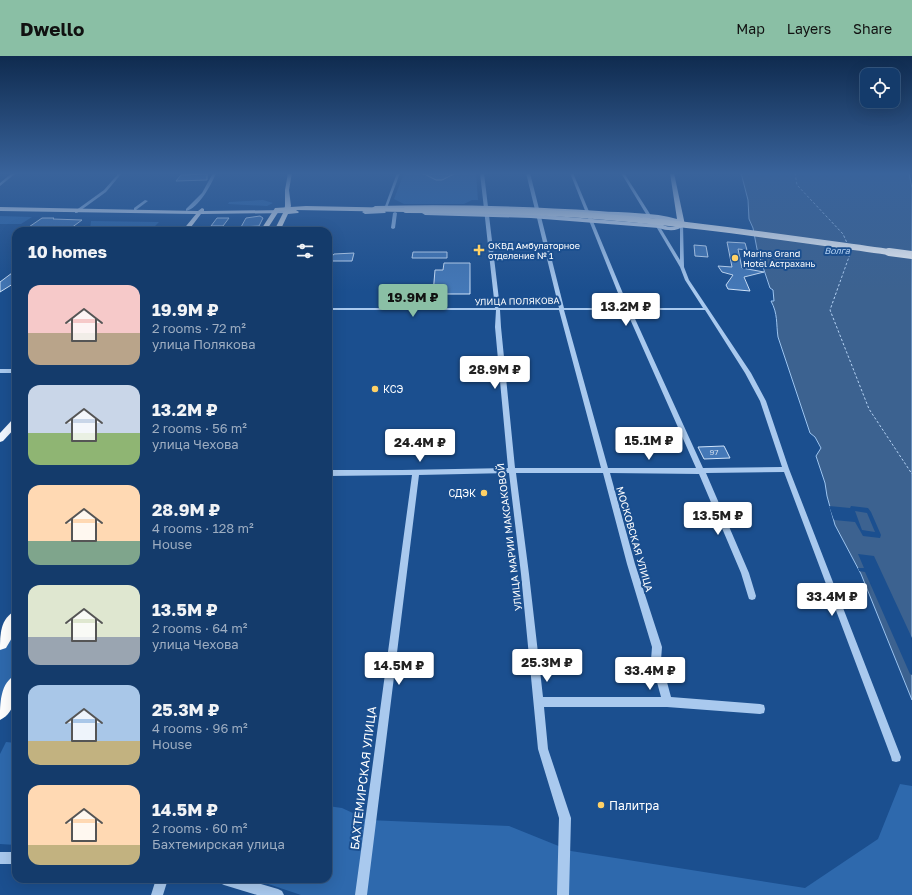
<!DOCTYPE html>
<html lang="en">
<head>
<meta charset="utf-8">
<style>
	body { margin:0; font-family:"Golos Text",sans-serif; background:#1d4271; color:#f1f3f6; height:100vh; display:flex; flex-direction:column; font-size:15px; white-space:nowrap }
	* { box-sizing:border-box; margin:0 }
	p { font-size:13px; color:#9dadc1 }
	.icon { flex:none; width:22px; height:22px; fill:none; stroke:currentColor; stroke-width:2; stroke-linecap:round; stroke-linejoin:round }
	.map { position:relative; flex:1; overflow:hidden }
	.details { position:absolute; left:12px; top:171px; width:320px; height:656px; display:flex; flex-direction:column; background:#143b6b; border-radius:12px; box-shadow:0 4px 16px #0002,0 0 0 1px #33557e }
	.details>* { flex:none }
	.controls { position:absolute; left:860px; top:12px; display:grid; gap:8px }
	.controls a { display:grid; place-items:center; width:40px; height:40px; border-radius:8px; background:#143b6b; box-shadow:0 4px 16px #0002,0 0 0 1px #33557e; font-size:20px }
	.price { position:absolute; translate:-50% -34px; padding:0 9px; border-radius:4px; background:#fff; color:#222; font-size:13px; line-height:26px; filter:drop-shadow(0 1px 2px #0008) }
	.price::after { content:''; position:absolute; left:50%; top:24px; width:12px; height:9px; margin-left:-6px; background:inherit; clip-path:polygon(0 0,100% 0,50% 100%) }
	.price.selected { background:#8abfa5; color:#111 }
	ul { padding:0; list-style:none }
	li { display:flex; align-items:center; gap:12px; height:100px; padding:0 16px }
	li span { display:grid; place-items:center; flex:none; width:112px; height:80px; border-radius:12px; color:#555 }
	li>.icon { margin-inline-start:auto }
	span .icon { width:48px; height:48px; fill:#fffc; stroke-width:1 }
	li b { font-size:17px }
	h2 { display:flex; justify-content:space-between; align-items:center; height:48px; padding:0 16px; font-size:17px }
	header { display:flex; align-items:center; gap:24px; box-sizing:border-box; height:56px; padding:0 20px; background:#8abfa5; color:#111 }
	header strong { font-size:19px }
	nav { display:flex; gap:22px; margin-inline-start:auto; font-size:14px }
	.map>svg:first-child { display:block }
</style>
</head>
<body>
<header>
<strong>Dwello</strong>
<nav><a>Map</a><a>Layers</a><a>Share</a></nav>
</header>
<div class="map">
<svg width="912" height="839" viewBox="0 0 912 839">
	<rect width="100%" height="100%" fill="#1b4f8f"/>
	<g fill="#2e69ad">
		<polygon points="404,117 476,117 478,144 472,144 464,148 404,148 394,143"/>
		<polygon points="263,144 273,147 267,150 228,148 229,146"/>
		<polygon points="0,160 31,161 32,161 21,168 0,168"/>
		<polygon points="91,165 159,166 153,172 100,172 90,173"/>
		<polygon points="16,562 16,627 0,655 0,587"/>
		<polygon points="6,686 16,687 16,789 0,788 0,698"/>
		<polygon points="900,728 912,730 912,839 301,839 253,823 328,823 328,750 342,752 368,764 509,770 571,795 805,832 878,783"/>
	</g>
	<path fill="#3c6290" stroke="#9cc4f0" d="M741,117H909L912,132V644L861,518L835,469L827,440L825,427L816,400L821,392L815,381L810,377L778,281C776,267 778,258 771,245H774L773,234L770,232L757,193L753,172L749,163L748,144Z"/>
	<g fill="#1b4f8f" fill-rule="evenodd">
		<path d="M829,450L850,452L851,450L868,452L871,456L881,479L880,482L863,480L855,466L834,464ZM855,455L867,457L875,476L862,474Z"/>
		<polygon points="858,498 874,500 912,582 912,619 910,618 865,516 859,515 858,512 864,512"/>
	</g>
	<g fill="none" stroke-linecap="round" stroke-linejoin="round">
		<g stroke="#b5d3f5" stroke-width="1" stroke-dasharray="2.5 2" stroke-linecap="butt">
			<polyline points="795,117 797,129 843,178 847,187"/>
			<polyline points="849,194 850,198 830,254 869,353 912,418"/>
		</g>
	</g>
	<g fill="#4478b7" stroke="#cfe3fa">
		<polygon points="422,117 456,117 442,124 436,124"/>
		<polygon points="207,118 207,124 176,125 181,119"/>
		<polygon points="260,160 263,162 259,170 241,171 246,162"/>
		<polygon points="42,162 54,162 53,163 82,164 67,175 23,175"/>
		<polygon points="217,162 229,162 223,170 211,170"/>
		<polygon points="727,186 745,187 747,194 738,193 742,212 764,216 744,221 750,235 728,233 726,229 733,219 722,216 718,210 732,211"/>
		<polygon points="694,189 706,190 708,201 695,200"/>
		<polygon points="413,196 447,196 447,202 412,202"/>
		<polygon points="354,197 352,205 328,205 334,198"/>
		<polygon points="444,207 470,207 470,238 433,238 435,214 443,214"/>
		<polygon points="16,214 16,226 0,236 0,226"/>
		<polygon points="425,241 437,241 436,248 425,248"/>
		<polygon points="724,390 730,402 704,403 698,391"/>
	</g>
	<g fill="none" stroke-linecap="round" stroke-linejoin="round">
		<g fill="#a9c9ee" fill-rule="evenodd">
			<polygon points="12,117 16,117 0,130 0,127"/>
			<polygon points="119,117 122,117 106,136 77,157 75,157 75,155 104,134"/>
			<path d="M213,117H216C212,128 198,153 186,155V153L202,137Z"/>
			<polygon points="397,117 400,117 387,152 384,153"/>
			<path d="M480,117H484L500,252H559L526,117H530L564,252H624L570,117H573L629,252H703L685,224L680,211L654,167L657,166L680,204V169L683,168L684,211L689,224L751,317L766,345L789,413L901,701L900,705L896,706L892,705L891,701L784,416L706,417L749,517L756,540L755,543L752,544L749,543L748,540L741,517L699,418L610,417L635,508L662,591L661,604L671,641L760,648L764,649L765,653L764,657L760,658L667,651H544L548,693L571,762L569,839H557L559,762L538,693L521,518L509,417L419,419L367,839H355L412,419L328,420V414H402L508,412L495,271L496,254H328V252H495ZM500,254H559L601,412H515L501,271ZM564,254H626L696,412H608ZM631,254H705L745,317L760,345L782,411L703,412ZM516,417H603L627,508L652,591L651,604L661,641H543L529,518Z"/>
			<polygon points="621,117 624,117 650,158 650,168 647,167 646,158"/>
			<polygon points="145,144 148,145 136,154 134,154 134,152"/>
			<polygon points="395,156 397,157 395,172 393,173 391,172 393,157"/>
			<rect x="0" y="313" width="16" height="4"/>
			<rect x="0" y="796" width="16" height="12"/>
			<polygon points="156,823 168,823 163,839 151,839"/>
			<polygon points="218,823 244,823 278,833 282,835 284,839 257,839 224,829 220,827"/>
		</g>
		<g fill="#f0f6ff" fill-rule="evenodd">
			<polygon points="288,117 292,117 289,134 291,150 288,157 201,158 188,175 182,175 196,158 0,155 0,151 198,155 202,152 204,153 204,155 284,154 285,150 285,134"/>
			<path d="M670,117H674L685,169C677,176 668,175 659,172L531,162L425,159L422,157L425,155L531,158L654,168L656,163C563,155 469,151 375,154L372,152L375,150C450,148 524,150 599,155C623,157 654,156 677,163ZM661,164L672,165L679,169C672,172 665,171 659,167Z"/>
			<polygon points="383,154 386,156 385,157 365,158 362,156 365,154"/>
			<polygon points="16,362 16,371 3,385 0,386 0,377 13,363"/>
		</g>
		<g fill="#fff" fill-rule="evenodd">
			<polygon points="306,150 406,152 409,154 406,156 296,154 299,156 298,157 288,158 280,175 274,175 284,155 279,155 266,175 260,175 275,152"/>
			<path d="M16,555V575L6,592L0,594C0,580 0,561 16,555Z"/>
			<path d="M16,619C16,635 17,656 0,664C0,648 0,626 16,619Z"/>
		</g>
		<path stroke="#fff" stroke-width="6" d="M406,154C459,154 513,154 566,158C677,165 787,182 897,197"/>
		<polyline stroke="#fff" stroke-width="8" points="889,196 912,199"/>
	</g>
	<linearGradient id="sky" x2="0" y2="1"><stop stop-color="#0f2b4f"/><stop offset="0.5" stop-color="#39639b"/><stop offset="1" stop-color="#39639b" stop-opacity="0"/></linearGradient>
	<rect width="912" height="235" fill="url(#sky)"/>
	<g fill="#ffd166" stroke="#1b4f8f" stroke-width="1.5">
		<path d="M477 188h4v4h4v4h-4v4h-4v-4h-4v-4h4z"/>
		<circle cx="735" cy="202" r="4"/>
		<circle cx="375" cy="333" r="4"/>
		<circle cx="484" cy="437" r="4"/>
		<circle cx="601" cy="749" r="4"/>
	</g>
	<g text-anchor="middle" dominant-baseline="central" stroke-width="4" stroke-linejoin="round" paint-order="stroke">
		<g font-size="8" fill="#d0dded">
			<text x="714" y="396">97</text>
		</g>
		<g font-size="9" fill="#fff" stroke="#1b4f8f" text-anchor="start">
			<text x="488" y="189">ОКВД Амбулаторное<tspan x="488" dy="10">отделение № 1</tspan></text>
			<text x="743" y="197">Marins Grand<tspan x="743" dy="10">Hotel Астрахань</tspan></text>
		</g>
		<g font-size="9" font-style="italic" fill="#b5d3f5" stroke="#1b4f8f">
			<text x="837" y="194">Волга</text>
		</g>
		<g font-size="9" fill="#fff" stroke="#1b4f8f">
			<text transform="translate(517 245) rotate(-1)">УЛИЦА ПОЛЯКОВА</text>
		</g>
		<g font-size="10" fill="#fff" stroke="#1b4f8f" text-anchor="start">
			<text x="383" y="333">КСЭ</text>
			<text x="476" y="437" text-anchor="end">СДЭК</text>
		</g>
		<g font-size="10" fill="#fff" stroke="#1b4f8f">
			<text transform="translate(509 481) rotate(-97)">УЛИЦА МАРИИ МАКСАКОВОЙ</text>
			<text transform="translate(635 483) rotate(74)">МОСКОВСКАЯ УЛИЦА</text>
		</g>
		<g font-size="12" fill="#fff" stroke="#1b4f8f">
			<text transform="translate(363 722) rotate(-83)">БАХТЕМИРСКАЯ УЛИЦА</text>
		</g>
		<g font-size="12" fill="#fff" stroke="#1b4f8f" text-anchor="start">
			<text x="609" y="749">Палитра</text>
		</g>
	</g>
</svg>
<div class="controls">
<a><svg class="icon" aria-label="locate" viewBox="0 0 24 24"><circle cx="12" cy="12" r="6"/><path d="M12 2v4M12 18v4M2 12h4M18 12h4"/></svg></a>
</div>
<b class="price selected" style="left:413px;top:262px">19.9M ₽</b>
<b class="price" style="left:626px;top:271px">13.2M ₽</b>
<b class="price" style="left:495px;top:334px">28.9M ₽</b>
<b class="price" style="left:649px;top:405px">15.1M ₽</b>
<b class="price" style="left:420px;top:407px">24.4M ₽</b>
<b class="price" style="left:718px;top:480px">13.5M ₽</b>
<b class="price" style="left:832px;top:561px">33.4M ₽</b>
<b class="price" style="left:547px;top:627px">25.3M ₽</b>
<b class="price" style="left:399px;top:630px">14.5M ₽</b>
<b class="price" style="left:650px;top:635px">33.4M ₽</b>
<section class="details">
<h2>10 homes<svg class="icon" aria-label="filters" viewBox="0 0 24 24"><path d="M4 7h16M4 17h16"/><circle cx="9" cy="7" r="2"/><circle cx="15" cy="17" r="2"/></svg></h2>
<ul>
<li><span style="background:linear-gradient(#f6c9c9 60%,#b9a48a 0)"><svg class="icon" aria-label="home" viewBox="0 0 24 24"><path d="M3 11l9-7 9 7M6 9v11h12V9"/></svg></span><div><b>19.9M ₽</b><p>2 rooms · 72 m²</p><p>улица Полякова</p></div></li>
<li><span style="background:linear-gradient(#c9d6e8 60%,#8fb573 0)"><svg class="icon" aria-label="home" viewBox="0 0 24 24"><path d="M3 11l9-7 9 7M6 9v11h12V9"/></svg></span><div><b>13.2M ₽</b><p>2 rooms · 56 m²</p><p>улица Чехова</p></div></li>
<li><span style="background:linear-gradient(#ffd9b3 70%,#7fa58c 0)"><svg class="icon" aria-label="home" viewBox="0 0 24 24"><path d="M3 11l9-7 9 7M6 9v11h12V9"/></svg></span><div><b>28.9M ₽</b><p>4 rooms · 128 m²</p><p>House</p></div></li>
<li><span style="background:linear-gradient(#dfe7d0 65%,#9aa5b1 0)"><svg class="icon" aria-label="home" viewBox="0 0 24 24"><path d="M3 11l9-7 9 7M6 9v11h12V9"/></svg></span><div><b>13.5M ₽</b><p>2 rooms · 64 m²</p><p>улица Чехова</p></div></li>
<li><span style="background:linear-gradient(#a9c7e8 70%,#c2b280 0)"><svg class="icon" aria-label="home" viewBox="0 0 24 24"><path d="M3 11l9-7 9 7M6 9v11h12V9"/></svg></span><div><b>25.3M ₽</b><p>4 rooms · 96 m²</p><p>House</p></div></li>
<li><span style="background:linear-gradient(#ffd9b3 75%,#c2b280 0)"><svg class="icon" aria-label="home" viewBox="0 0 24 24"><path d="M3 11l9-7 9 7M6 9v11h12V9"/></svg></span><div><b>14.5M ₽</b><p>2 rooms · 60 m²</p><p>Бахтемирская улица</p></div></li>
</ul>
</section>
</div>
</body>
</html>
